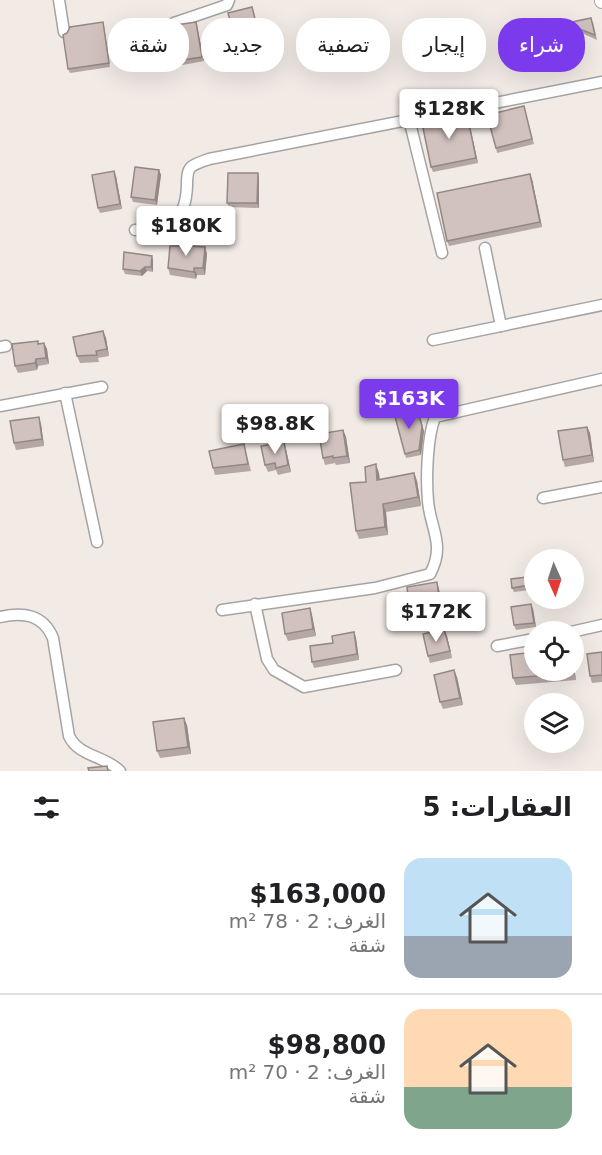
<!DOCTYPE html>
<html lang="ar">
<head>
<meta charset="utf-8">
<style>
	body { margin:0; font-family:"DejaVu Sans",Vazirmatn,sans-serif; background:#f6f6f6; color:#202124; direction:rtl; height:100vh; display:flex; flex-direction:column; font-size:22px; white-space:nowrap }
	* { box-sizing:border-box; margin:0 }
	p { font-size:20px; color:#757577 }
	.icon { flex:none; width:33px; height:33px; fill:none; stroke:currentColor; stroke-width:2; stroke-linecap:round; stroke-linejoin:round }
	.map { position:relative; height:771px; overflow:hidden; direction:ltr }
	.panel { display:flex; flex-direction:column; background:#fff; flex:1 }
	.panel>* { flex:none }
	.top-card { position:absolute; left:18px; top:18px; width:567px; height:54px; direction:rtl; display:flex; gap:12px }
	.needle { width:39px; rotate:177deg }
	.tools { position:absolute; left:524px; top:549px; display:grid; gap:12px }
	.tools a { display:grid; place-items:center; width:60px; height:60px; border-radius:50%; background:#fff; box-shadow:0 6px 24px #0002; font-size:30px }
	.price { position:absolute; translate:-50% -51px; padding:0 14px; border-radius:6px; background:#fff; color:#222; font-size:20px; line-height:39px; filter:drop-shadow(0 2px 3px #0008) }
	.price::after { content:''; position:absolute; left:50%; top:36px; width:18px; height:14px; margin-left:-9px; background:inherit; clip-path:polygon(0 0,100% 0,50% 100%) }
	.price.selected { background:#7c3aed; color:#fff }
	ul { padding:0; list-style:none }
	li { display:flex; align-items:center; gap:18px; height:150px; padding:0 30px }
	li+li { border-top:2px solid #e0e0e0 }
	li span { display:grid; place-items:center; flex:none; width:168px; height:120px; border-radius:18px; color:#555 }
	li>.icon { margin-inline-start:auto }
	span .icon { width:72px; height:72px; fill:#fffc; stroke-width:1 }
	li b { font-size:26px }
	h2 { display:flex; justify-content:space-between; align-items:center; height:72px; padding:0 30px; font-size:26px }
	.chip { padding:0 21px; border-radius:24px; background:#fff; box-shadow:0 6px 24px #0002; font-size:21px; line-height:54px }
	.chip.selected { background:#7c3aed; color:#fff }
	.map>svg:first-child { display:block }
</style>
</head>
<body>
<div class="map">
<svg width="602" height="771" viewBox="0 0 602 771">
	<rect width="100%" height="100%" fill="#f1eae5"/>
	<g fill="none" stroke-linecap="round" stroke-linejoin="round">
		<g stroke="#a4a4a4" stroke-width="13">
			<g id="minor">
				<polyline points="59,0 64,32"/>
				<polyline points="174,23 227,5 229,0"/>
				<polyline points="409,119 442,253"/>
				<path d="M135,230C169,226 186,224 187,185C187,179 187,171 191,167C196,163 204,161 209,159L602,82"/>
				<polyline points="485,248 501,326"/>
				<polyline points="433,340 602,305"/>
				<polyline points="0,347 6,346"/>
				<polyline points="65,393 97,542"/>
				<polyline points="0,406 102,387"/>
				<polyline points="543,498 602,487"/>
				<polyline points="255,604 267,659 274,670 304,687 396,670"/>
				<path d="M222,610L375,588L430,574C446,545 430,528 428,501C426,478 427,438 435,417L602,379"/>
				<path d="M0,617C23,612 43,614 53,638L69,736C79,757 104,755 120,771"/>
				<polyline points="571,632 602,625"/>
				<polyline points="497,646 534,639"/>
			</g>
		</g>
		<g stroke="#a4a4a4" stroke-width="16">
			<polyline id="tertiary" points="602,0 602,1"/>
		</g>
		<use href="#minor" stroke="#fff" stroke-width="10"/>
		<use href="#tertiary" stroke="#fff" stroke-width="14"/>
	</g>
	<g fill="#b5a7a3">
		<polygon points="252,7 264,50 241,57 239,52"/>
		<polygon points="196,22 204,61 177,66 176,61"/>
		<polygon points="593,22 597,40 584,34 564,37 558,25"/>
		<polygon points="104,26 110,67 70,73 68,69"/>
		<polygon points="508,34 558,53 554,62 533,68 529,55 513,58 511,52"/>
		<polygon points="525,110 534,144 497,153 496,148"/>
		<polygon points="467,114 478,163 433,172 431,167"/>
		<polygon points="159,170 161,175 157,205 133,202 131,197"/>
		<polygon points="116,176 122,209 100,213 98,208"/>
		<polygon points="259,178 259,208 229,207 227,203"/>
		<polygon points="532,179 542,227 449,246 447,241"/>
		<polygon points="191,240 193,246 205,247 207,254 205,275 197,275 196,279 170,275 168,268 179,246"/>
		<polygon points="153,260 153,272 147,271 142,276 125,274 123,269"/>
		<polygon points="103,331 106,338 109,356 98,358 99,362 80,363 77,356"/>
		<polygon points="38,341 39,343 44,343 47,349 49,364 38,366 37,370 18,373 15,366"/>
		<polygon points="41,424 44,446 16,450 14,443"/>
		<polygon points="587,427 590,433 594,462 565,467 563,460"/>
		<polygon points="343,430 346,437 350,463 336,465 335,463 325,465 323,458"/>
		<polygon points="424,431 421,455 406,458 405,454"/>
		<polygon points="244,444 251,471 215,475 213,468"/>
		<polygon points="286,449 291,472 278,475 276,470 268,472 265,465"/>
		<polygon points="379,473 380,480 414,473 417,481 421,506 386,512 388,535 359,539 356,531 366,482"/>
		<polygon points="527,577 530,590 514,592 512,588"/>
		<polygon points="439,589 443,613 413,618 410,611"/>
		<polygon points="310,608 312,615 316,636 288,641 285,634"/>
		<polygon points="533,609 536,627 516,630 514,625"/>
		<polygon points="354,632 356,638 359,660 314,668 312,662 333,643"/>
		<polygon points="447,636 452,658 430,663 428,656"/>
		<polygon points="602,652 602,682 592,683 590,676"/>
		<polygon points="573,662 576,680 516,685 513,678 573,670"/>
		<polygon points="457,677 463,705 443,709 440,702"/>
		<polygon points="187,725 191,754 160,758 157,751"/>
	</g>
	<g fill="#938885">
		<polygon points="196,22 197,26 204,61 202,57"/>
		<polygon points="555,46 558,53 554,62 552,56"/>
		<polygon points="467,114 468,118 478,163 476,158"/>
		<polygon points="159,170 161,175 157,205 155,200"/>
		<polygon points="114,171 116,176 122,209 120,204"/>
		<polygon points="258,173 259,178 259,208 257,203"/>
		<polygon points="530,174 532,179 542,227 540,222"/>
		<polygon points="205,247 207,254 205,275 203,268"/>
		<polygon points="152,256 153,260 153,272 151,267"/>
		<polygon points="145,267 147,271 142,276 140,271"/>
		<polygon points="194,268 197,275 196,279 194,272"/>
		<polygon points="103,331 106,338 109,356 107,349"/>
		<polygon points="44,343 47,349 49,364 46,358"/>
		<polygon points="36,359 38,366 37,370 35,363"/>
		<polygon points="419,413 424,431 421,455 419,450"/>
		<polygon points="39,417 41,424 44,446 42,439"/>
		<polygon points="587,427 590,433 594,462 592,455"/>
		<polygon points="343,430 346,437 350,463 347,456"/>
		<polygon points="284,442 286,449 291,472 288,465"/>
		<polygon points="376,464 379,473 380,489 377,480"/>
		<polygon points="414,473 417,481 421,506 418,497"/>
		<polygon points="383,504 386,512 388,535 385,527"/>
		<polygon points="437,582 439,589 443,613 440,606"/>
		<polygon points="531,604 533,609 536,627 534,623"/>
		<polygon points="310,608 312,615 316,636 313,629"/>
		<polygon points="444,629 447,636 452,658 450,651"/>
		<polygon points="354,632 356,638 359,660 357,654"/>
		<polygon points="573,662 576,680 573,670"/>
		<polygon points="454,670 457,677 463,705 460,698"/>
		<polygon points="184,718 187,725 191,754 188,747"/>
	</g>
	<g fill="#d2c2be" stroke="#938885" stroke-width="1.5">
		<polygon points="252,7 262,46 239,52 228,13"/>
		<polygon points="591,18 595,35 582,30 562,33 558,25"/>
		<polygon points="103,22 109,63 68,69 63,35 67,33 70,27"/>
		<polygon points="196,22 202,57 176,61 169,26"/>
		<polygon points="508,34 547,34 555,46 552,56 530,62 527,49 511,52"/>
		<polygon points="524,106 532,139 496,148 487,115"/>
		<polygon points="467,114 476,158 431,167 422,123"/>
		<polygon points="135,167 159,170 155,200 131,197"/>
		<polygon points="114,171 120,204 98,208 92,175"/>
		<polygon points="228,173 258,173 257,203 227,203"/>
		<polygon points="530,174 540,222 447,241 437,193"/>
		<polygon points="180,238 191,240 190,246 205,247 203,268 194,268 194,272 168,268 170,246 179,246"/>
		<polygon points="124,252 152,256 151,267 145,267 140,271 123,269"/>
		<polygon points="103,331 107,349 96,351 97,355 77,356 73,337"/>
		<polygon points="38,341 38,344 44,343 46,358 36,359 35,363 15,366 12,344"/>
		<polygon points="417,409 422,426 419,450 405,454 394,413"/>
		<polygon points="39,417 42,439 14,443 10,421"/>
		<polygon points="587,427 592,455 563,460 558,431"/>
		<polygon points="343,430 347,456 333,458 333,456 323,458 319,434"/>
		<polygon points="284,442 288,465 276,468 275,463 265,465 261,446"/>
		<polygon points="244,444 248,464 213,468 209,451"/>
		<polygon points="376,464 377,480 414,473 418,497 383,504 385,527 356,531 350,483 366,482 365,467"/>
		<polygon points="527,577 529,585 512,588 511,579"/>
		<polygon points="437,582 440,606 410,611 407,587"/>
		<polygon points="531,604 534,623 514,625 511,607"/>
		<polygon points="310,608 313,629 285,634 282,613"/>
		<polygon points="444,629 450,651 428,656 423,634"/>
		<polygon points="354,632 357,654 312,662 310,646 333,643 332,636"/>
		<polygon points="534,652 534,670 573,670 573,673 513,678 510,655"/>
		<polygon points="602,652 602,675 590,676 587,654"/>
		<polygon points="454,670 460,698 440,702 434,675"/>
		<polygon points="184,718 188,747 157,751 153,722"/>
		<polygon points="107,766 108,771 89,771 88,768"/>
	</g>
</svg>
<div class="tools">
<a><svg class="needle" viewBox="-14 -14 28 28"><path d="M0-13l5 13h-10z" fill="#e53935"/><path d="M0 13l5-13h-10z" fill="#757577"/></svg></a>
<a><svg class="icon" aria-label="locate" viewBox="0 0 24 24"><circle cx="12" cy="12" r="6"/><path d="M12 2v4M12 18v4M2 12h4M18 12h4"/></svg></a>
<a><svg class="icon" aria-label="layers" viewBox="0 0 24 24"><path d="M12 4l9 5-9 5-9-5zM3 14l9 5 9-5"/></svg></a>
</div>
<b class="price" style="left:449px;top:140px">$128K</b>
<b class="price" style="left:186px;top:257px">$180K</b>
<b class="price selected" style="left:409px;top:430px">$163K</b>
<b class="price" style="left:275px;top:455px">$98.8K</b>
<b class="price" style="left:436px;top:643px">$172K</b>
<div class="top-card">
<a class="chip selected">شراء</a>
<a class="chip">إيجار</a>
<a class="chip">تصفية</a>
<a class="chip">جديد</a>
<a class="chip">شقة</a>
</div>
</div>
<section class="panel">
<h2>العقارات: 5<svg class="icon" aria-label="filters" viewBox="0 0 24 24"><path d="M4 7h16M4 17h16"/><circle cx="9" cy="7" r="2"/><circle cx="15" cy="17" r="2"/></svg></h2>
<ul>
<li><span style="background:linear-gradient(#bfe0f5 65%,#9aa5b1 0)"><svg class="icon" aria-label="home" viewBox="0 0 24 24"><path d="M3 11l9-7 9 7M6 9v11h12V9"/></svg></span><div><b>$163,000</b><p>الغرف: 2 · 78 m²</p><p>شقة</p></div></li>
<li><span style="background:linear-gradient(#ffd9b3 65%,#7fa58c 0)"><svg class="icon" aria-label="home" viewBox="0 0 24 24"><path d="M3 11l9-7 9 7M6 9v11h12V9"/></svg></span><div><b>$98,800</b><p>الغرف: 2 · 70 m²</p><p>شقة</p></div></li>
</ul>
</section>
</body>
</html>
